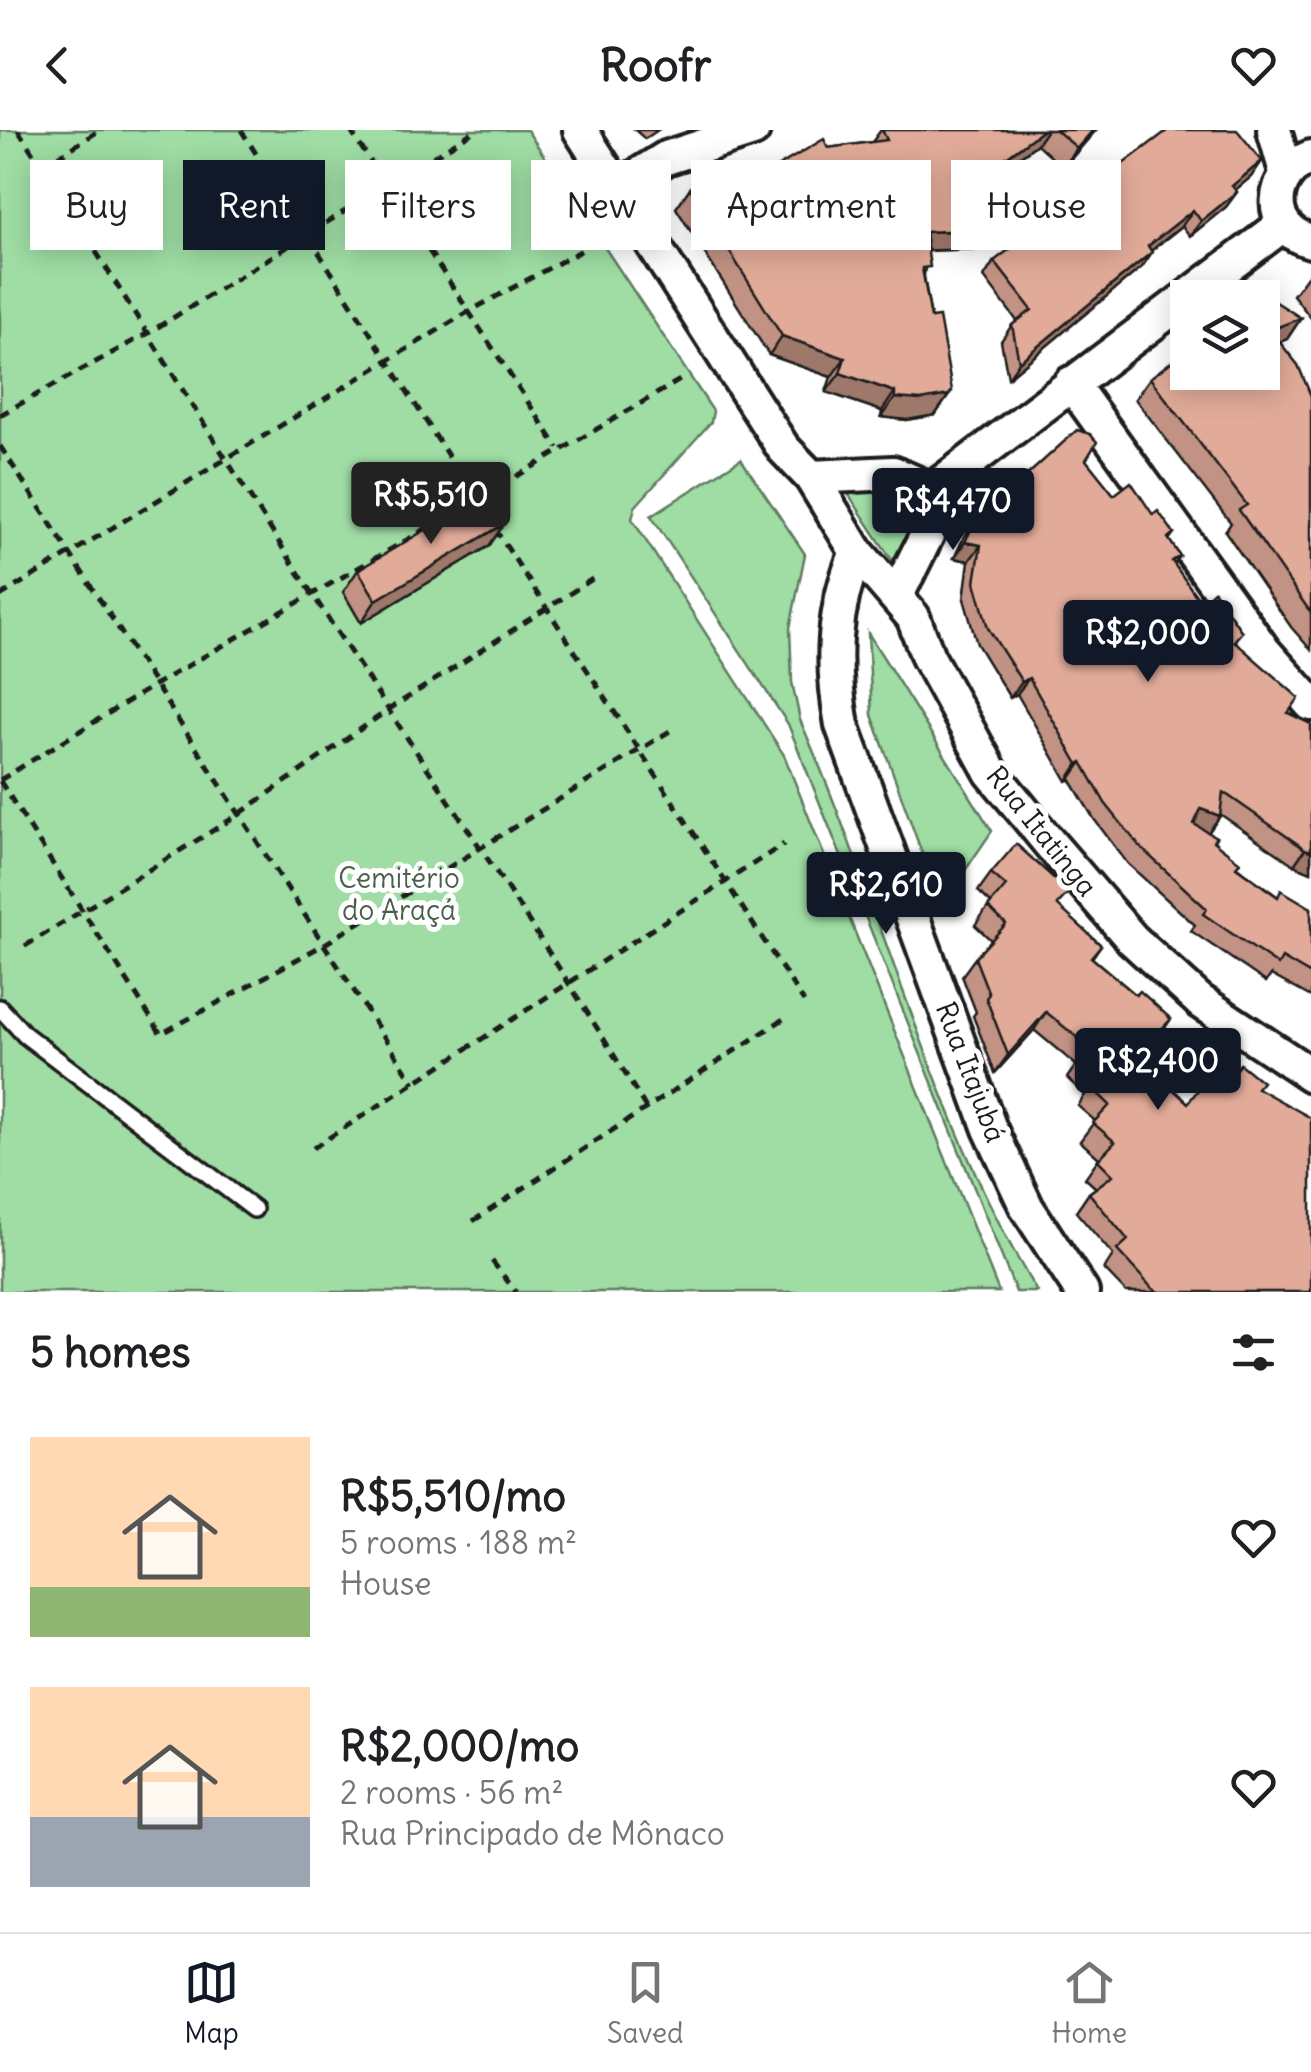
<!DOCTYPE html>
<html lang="en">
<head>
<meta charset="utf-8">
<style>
	body { margin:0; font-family:Delius,sans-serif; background:#f2f2f2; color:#202124; height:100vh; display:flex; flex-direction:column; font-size:38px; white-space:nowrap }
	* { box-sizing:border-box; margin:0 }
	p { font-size:32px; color:#757577 }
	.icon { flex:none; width:55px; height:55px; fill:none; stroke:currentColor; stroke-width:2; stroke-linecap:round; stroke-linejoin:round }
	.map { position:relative; height:1162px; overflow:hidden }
	.drawer { display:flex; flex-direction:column; background:#fff; flex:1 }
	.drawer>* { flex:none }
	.top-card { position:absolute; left:30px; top:30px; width:1252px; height:90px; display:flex; gap:20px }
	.controls { position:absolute; left:1170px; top:150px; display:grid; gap:20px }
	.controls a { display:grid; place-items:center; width:110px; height:110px; border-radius:0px; background:#fff; box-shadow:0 5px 25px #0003; font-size:50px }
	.price { position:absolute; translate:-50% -85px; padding:0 22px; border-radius:10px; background:#111827; color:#fff; font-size:32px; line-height:65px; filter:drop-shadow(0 2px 5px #0008) }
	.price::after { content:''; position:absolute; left:50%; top:60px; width:30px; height:22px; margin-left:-15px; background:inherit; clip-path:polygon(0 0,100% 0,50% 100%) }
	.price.active { background:#222; color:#fff }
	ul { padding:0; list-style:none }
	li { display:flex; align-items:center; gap:30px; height:250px; padding:0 30px }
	li span { display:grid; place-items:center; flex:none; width:280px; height:200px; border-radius:0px; color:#555 }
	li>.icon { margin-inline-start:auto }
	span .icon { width:120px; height:120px; fill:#fffc; stroke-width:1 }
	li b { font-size:42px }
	h2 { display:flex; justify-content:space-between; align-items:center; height:120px; padding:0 30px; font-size:42px }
	.tag { padding:0 35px; border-radius:0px; background:#fff; box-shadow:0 5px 25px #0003; font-size:35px; line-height:90px }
	.tag.active { background:#111827; color:#fff }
	header { display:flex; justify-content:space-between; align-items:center; height:130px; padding:0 30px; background:#fff; font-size:45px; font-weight:700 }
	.tabs { display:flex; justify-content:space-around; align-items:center; height:140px; border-top:2px solid #e0e0e0; background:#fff; font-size:28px; color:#757577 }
	.tabs a { display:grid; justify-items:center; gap:5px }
	.tabs .active { color:#111827 }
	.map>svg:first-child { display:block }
</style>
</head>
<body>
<header><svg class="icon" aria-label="back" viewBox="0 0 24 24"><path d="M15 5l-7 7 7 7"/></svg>Roofr<svg class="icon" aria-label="heart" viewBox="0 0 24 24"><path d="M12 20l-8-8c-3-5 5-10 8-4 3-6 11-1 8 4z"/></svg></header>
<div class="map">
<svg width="1311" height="1162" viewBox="0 0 1311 1162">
	<rect width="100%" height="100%" fill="#fff"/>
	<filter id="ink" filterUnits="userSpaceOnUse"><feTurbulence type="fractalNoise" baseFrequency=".01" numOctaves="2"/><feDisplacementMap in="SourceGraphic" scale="20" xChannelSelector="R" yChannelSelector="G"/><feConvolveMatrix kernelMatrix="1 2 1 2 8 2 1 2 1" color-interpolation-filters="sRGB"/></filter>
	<g filter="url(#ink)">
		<g fill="#9fdda4" stroke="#5e7c60" stroke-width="2.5">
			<polygon points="0,0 527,0 713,281 711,292 635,377 632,389 784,625 999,1162 0,1162"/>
			<path d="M741,329L805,424L790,498L792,552L800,590C883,778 931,985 1037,1162H1016L788,594L651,386Z"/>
			<polygon points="841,353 922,358 897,438"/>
			<polygon points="868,503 992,701 941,776 872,585"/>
		</g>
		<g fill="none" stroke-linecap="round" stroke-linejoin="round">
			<g stroke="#1c1c1c" stroke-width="22">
				<polyline id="lane" points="0,878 25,905 254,1079"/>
			</g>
			<g stroke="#1c1c1c" stroke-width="40">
				<g id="street">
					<polyline points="580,0 783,318 811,347 857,422 913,487 928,527 991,642 1051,715 1132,809 1200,871 1311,945"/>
					<polyline points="1274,0 1286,42"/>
					<path d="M1311,27C1270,42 1263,99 1311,111"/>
					<polyline points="618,58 666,28 753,0"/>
					<polyline points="1071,253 1264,521 1311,574"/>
					<polyline points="811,347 893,343 932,360"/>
					<polyline points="932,360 1284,94"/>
					<path d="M857,422C832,480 831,534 842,595L990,999L1027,1078L1082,1162"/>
					<polyline points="897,465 928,403 932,360"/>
				</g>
			</g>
			<g stroke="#1c1c1c" stroke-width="5" stroke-dasharray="10 8" stroke-linecap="butt">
				<path d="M18,0C119,155 214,313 315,468C425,638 542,804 646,978"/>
				<polyline points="241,0 478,373"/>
				<polyline points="350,0 558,318"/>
				<polyline points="42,37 100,0"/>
				<polyline points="0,285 150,202 476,0"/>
				<polyline points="0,316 414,953"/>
				<polyline points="485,365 680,250"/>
				<polyline points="495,399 804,872"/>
				<polyline points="0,466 468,182 586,118"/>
				<polyline points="0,650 156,554 445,388"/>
				<polyline points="0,651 161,904 323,815 670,601"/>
				<polyline points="25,816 238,685 388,580 597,446"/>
				<polyline points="313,1018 784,714"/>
				<polyline points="473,1091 785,888"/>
				<polyline points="492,1131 516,1162"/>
			</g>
			<use href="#lane" stroke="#fff" stroke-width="15"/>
			<use href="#street" stroke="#fff" stroke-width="32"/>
		</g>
		<g fill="#c29384" stroke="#1c1c1c" stroke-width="2.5">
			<polygon points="635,0 658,0 645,9"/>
			<polygon points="881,0 1096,0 1063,38 1037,14 987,51 1008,118 927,121 924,146 931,188 952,261 935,285 907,290 881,287 882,281 826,262 831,247 769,225 676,78 690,58 744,69 763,56 777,37 828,18 872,12"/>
			<polygon points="1262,31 1251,47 1235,60 1237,62 1226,77 1190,106 1182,96 1151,120 1152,122 1142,137 1008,248 1001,211 1012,195 1017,191 984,147 994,131"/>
			<polygon points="1311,141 1311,188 1293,165"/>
			<polygon points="1262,181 1301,188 1287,209 1280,212 1311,266 1311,520 1291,497 1225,401 1231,393 1135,269 1150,248 1262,242"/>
			<polygon points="1086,330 1114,365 1153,385 1174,403 1169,410 1180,426 1174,435 1201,473 1235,512 1289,583 1311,594 1311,742 1294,735 1220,684 1208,703 1216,707 1214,711 1237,737 1277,766 1311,778 1311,867 1271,845 1266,852 1191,801 1195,795 1128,734 1094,689 1070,649 1067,651 1017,564 1010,568 977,514 964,469 969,431 954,428 964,407 975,391 981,393 992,377"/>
			<polygon points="504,394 489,416 361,493 343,462 358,440"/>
			<polygon points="991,743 1058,777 1101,815 1092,828 1136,865 1171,889 1159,906 1162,910 1145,933 1188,973 1232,944 1258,958 1311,1162 1126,1162 1104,1139 1113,1125 1076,1082 1089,1063 1096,1058 1085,1048 1099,1028 1080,1011 1095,991 1078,976 1085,965 1067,948 1076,935 1034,900 995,943 973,886 976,882 962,846 975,828 991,810 975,795 991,773 978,761"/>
		</g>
		<g fill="#9e786b" stroke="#1c1c1c" stroke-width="2.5">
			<polygon points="1043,0 1047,0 1037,14 968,64 982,45"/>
			<polygon points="1093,0 1096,0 1063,38 1077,18"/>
			<polygon points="1262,31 1251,47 1221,72 1232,56"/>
			<polygon points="1237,62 1226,77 1190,106 1201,91"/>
			<polygon points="1193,80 1182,96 1137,132 1148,116"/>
			<polygon points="1022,98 1008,118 911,121 925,102"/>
			<polygon points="1152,122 1142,137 1008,248 1019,232"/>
			<polygon points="1301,188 1287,209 1262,218 1270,200"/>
			<polygon points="782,206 845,228 831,247 769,225"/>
			<polygon points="840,243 895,262 882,281 826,262"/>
			<polygon points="949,265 935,285 907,290 881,287 895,268"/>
			<polygon points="504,394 489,416 361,493 376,470"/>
			<polygon points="965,412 981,415 969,431 954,428"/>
			<polygon points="1029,548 1017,564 1010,568 1022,552"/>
			<polygon points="1082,632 1070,649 1067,651 1078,634"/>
			<polygon points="1201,679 1220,686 1208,703 1190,696"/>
			<polygon points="1305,719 1311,721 1311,742 1294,735"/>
			<polygon points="1046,882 1034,900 995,943 1008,925"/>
		</g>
		<g fill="#e2ab99" stroke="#1c1c1c" stroke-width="2.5">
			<polygon points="882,0 1043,0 982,45 1022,98 925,102 930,137 922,138 931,188 939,187 952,261 949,265 921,270 895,268 895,262 840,243 845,228 782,206 690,58 723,37 744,69 782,45 777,37 824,9 828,18 887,10"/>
			<polygon points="1056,0 1093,0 1077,18"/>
			<polygon points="1168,0 1237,0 1262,31 1232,56 1237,62 1201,91 1193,80 1148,116 1152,122 1019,232 1012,195 1032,180 994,131"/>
			<polygon points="1273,170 1301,188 1270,200 1298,235 1311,266 1311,483 1239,380 1247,375 1150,248 1188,219 1188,242 1262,242 1262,181"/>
			<polygon points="1077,300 1090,304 1097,312 1086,330 1114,365 1131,352 1153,385 1158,381 1174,403 1168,408 1180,426 1172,431 1201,473 1214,461 1242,502 1234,511 1299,568 1288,583 1311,594 1311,721 1305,719 1223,662 1220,686 1201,679 1194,694 1216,707 1213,711 1240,732 1236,737 1278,767 1281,760 1311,778 1311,845 1282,828 1278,835 1203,784 1207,779 1140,717 1105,673 1082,632 1078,634 1029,548 1022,552 988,498 975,452 981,415 965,412 975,391 983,394 992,377"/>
			<polygon points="486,364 504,394 376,470 358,440"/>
			<polygon points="1016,714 1069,762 1057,775 1101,815 1091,827 1136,865 1140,861 1171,889 1157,904 1162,910 1143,932 1188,973 1218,934 1232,944 1240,934 1262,952 1257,958 1311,988 1311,1162 1159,1162 1152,1158 1117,1120 1128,1110 1089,1063 1113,1045 1098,1030 1115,1012 1093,993 1110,975 1091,957 1099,948 1080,930 1090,918 1046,882 1008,925 986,868 989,864 975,828 1006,794 988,777 1006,756 991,743"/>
		</g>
	</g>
	<g text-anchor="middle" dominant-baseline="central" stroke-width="10" stroke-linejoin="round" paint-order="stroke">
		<g font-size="28" fill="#1c1c1c" stroke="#fff">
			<text transform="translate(1042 701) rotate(51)">Rua Itatinga</text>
			<text transform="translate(971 942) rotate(69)">Rua Itajubá</text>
		</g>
		<g font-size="28" fill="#4a604c" stroke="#fff">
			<text x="399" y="748">Cemitério<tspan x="399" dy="32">do Araçá</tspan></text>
		</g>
	</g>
</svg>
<div class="controls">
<a><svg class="icon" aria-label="layers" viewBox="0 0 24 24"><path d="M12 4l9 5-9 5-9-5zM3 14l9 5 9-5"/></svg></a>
</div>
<b class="price active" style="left:431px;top:417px">R$5,510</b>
<b class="price" style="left:953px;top:423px">R$4,470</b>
<b class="price" style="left:1148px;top:555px">R$2,000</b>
<b class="price" style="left:886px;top:807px">R$2,610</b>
<b class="price" style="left:1158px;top:983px">R$2,400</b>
<div class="top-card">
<a class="tag">Buy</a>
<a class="tag active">Rent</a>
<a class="tag">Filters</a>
<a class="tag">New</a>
<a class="tag">Apartment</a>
<a class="tag">House</a>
</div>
</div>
<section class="drawer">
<h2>5 homes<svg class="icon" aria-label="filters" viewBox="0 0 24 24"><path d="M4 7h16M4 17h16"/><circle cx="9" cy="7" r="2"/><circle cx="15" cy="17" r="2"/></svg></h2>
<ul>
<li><span style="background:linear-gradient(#ffd9b3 75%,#8fb573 0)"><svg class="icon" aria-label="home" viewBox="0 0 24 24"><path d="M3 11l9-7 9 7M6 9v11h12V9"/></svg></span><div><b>R$5,510/mo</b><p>5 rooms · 188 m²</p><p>House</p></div><svg class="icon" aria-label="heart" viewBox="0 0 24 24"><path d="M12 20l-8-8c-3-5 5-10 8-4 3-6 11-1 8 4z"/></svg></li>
<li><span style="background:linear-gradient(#ffd9b3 65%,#9aa5b1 0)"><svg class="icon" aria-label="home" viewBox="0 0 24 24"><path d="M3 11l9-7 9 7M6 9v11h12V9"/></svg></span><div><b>R$2,000/mo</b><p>2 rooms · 56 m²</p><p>Rua Principado de Mônaco</p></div><svg class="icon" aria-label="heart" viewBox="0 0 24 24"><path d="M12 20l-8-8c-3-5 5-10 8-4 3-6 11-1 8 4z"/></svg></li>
</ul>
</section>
<nav class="tabs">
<a class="active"><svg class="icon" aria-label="map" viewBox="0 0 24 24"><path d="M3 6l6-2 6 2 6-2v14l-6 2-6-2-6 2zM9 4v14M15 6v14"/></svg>Map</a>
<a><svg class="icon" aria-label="saved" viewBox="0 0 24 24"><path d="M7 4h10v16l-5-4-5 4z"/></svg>Saved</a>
<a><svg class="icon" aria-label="home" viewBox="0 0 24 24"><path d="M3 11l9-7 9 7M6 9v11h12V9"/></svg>Home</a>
</nav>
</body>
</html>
